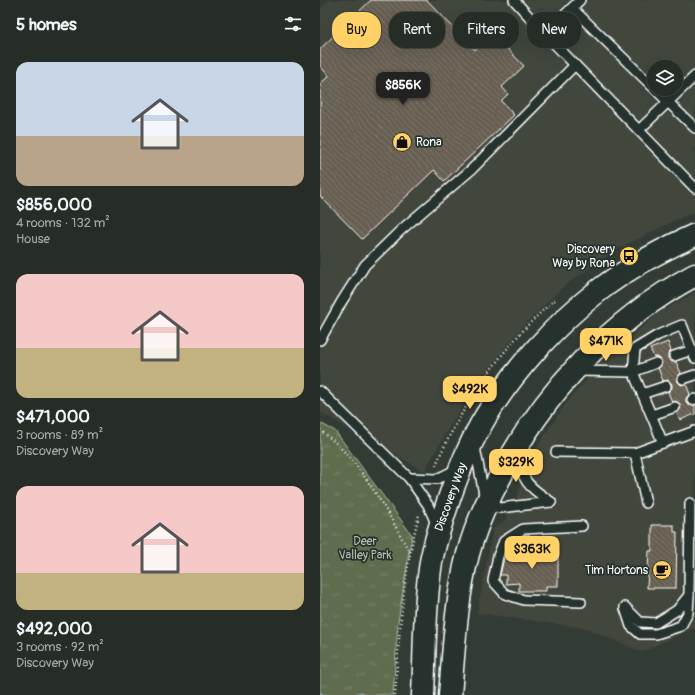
<!DOCTYPE html>
<html lang="en">
<head>
<meta charset="utf-8">
<style>
	body { margin:0; font-family:Pangolin,sans-serif; background:#2e352f; color:#f1f3f6; height:100vh; display:flex; flex-direction:column; font-size:15px; white-space:nowrap }
	* { box-sizing:border-box; margin:0 }
	p { font-size:13px; color:#a4a8a7 }
	.icon { flex:none; width:22px; height:22px; fill:none; stroke:currentColor; stroke-width:2; stroke-linecap:round; stroke-linejoin:round }
	.map { position:relative; flex:1; overflow:hidden }
	.side { display:flex; flex-direction:column; background:#262d27; width:320px }
	.side>* { flex:none }
	.banner { position:absolute; left:12px; top:12px; width:303px; height:36px; display:flex; gap:8px }
	.controls { position:absolute; left:327px; top:60px; display:grid; gap:8px }
	.controls a { display:grid; place-items:center; width:36px; height:36px; border-radius:50%; background:#262d27; box-shadow:0 4px 16px #0002,0 0 0 1px #424944; font-size:20px }
	.price { position:absolute; translate:-50% -34px; padding:0 9px; border-radius:8px; background:#ffd166; color:#111; font-size:13px; line-height:26px; filter:drop-shadow(0 1px 2px #0008) }
	.price::after { content:''; position:absolute; left:50%; top:24px; width:12px; height:9px; margin-left:-6px; background:inherit; clip-path:polygon(0 0,100% 0,50% 100%) }
	.price.on { background:#222; color:#fff }
	ul { padding:0; list-style:none }
	li { display:grid; align-content:center; gap:8px; height:212px; padding:0 16px }
	li span { display:grid; place-items:center; height:124px; border-radius:12px; color:#555 }
	li>.icon { margin-inline-start:auto }
	span .icon { width:72px; height:72px; fill:#fffc; stroke-width:1 }
	li b { font-size:17px }
	h2 { display:flex; justify-content:space-between; align-items:center; height:48px; padding:0 16px; font-size:17px }
	.chip { padding:0 14px; border-radius:16px; background:#262d27; box-shadow:0 4px 16px #0002,0 0 0 1px #424944; font-size:14px; line-height:36px }
	.chip.on { background:#ffd166; color:#111 }
	main { display:flex; flex:1; min-height:0 }
	.map>svg:first-child { display:block }
</style>
</head>
<body>
<main>
<section class="side">
<h2>5 homes<svg class="icon" aria-label="filters" viewBox="0 0 24 24"><path d="M4 7h16M4 17h16"/><circle cx="9" cy="7" r="2"/><circle cx="15" cy="17" r="2"/></svg></h2>
<ul>
<li><span style="background:linear-gradient(#c9d6e8 60%,#b9a48a 0)"><svg class="icon" aria-label="home" viewBox="0 0 24 24"><path d="M3 11l9-7 9 7M6 9v11h12V9"/></svg></span><div><b>$856,000</b><p>4 rooms · 132 m²</p><p>House</p></div></li>
<li><span style="background:linear-gradient(#f6c9c9 60%,#c2b280 0)"><svg class="icon" aria-label="home" viewBox="0 0 24 24"><path d="M3 11l9-7 9 7M6 9v11h12V9"/></svg></span><div><b>$471,000</b><p>3 rooms · 89 m²</p><p>Discovery Way</p></div></li>
<li><span style="background:linear-gradient(#f6c9c9 70%,#c2b280 0)"><svg class="icon" aria-label="home" viewBox="0 0 24 24"><path d="M3 11l9-7 9 7M6 9v11h12V9"/></svg></span><div><b>$492,000</b><p>3 rooms · 92 m²</p><p>Discovery Way</p></div></li>
</ul>
</section>
<div class="map">
<svg width="375" height="695" viewBox="0 0 375 695">
	<defs>
		<pattern id="park-tufts" width="24" height="20" patternUnits="userSpaceOnUse"><rect width="24" height="20" fill="#5f6c4d"/><path d="M3 7l-1-3M5 7V3M7 7l1-3M15 17l-1-3M17 17v-4M19 17l1-3" fill="none" stroke="#778268"/></pattern>
		<pattern id="building-back-hatch" width="6" height="6" patternUnits="userSpaceOnUse"><rect width="6" height="6" fill="#685e52"/><path d="M-1 5l2 2M0 0l6 6M5-1l2 2" fill="none" stroke="#7f766c"/></pattern>
	</defs>
	<rect width="100%" height="100%" fill="#333c34"/>
	<filter id="ink" filterUnits="userSpaceOnUse"><feTurbulence type="fractalNoise" baseFrequency=".025" numOctaves="2"/><feDisplacementMap in="SourceGraphic" scale="8" xChannelSelector="R" yChannelSelector="G"/><feConvolveMatrix kernelMatrix="1 2 1 2 8 2 1 2 1" color-interpolation-filters="sRGB"/></filter>
	<g filter="url(#ink)">
		<g fill="#43463d" fill-rule="evenodd">
			<path d="M9,0H375V212L355,220L294,251L243,287L203,326L151,390L104,471L0,412V10ZM334,67H356V89H334Z"/>
			<polygon points="375,293 375,627 322,652 266,628 157,613 173,529 187,519 210,466 210,458 244,406 285,358 340,312"/>
		</g>
		<polygon fill="url(#park-tufts)" stroke="#afb6a6" points="0,423 15,431 92,535 78,622 73,695 0,695"/>
		<g fill="none" stroke-linecap="round" stroke-linejoin="round">
			<g stroke="#8fa4a6" stroke-width="5">
				<polyline points="0,695 1,695"/>
				<polyline points="38,695 42,694"/>
			</g>
		</g>
		<g fill="url(#building-back-hatch)" stroke="#fff">
			<polygon points="51,0 107,0 155,50 172,33 204,66 182,87 188,94 181,101 194,115 124,181 114,170 42,239 0,196 0,84 9,76 0,66 0,49"/>
			<polygon points="348,342 351,351 348,354 348,358 352,362 356,362 361,373 357,377 357,381 361,385 366,384 370,394 366,398 366,402 368,405 375,405 375,414 360,420 357,413 361,408 360,405 356,401 352,402 348,392 352,388 352,384 348,380 343,381 338,368 342,364 341,360 337,357 334,357 330,349"/>
			<polygon points="332,525 354,525 354,532 357,532 356,588 327,588 329,551 332,551"/>
			<polygon points="212,546 226,546 226,554 238,554 238,586 226,586 226,591 199,591 199,583 186,584 186,575 180,575 184,558 187,558 187,553 213,553"/>
		</g>
		<g fill="none" stroke-linecap="round" stroke-linejoin="round">
			<g stroke="#fff" stroke-width="12">
				<g id="service">
					<polyline points="194,0 225,34"/>
					<polyline points="260,0 225,34 375,188"/>
					<polyline points="252,8 334,88"/>
					<polyline points="335,89 348,102 375,76"/>
					<polyline points="319,130 348,102 375,128"/>
					<polyline points="0,340 22,301 45,265 81,230 152,169 255,65"/>
					<polyline points="354,356 372,350"/>
					<polyline points="257,371 313,372 336,363"/>
					<polyline points="363,379 375,375"/>
					<polyline points="0,391 89,478 108,505 117,526"/>
					<polyline points="322,394 346,386"/>
					<polyline points="372,400 375,399"/>
					<polyline points="332,415 355,407"/>
					<polyline points="343,443 313,372 315,349 338,335 362,325 375,358"/>
					<polyline points="155,447 166,505 180,508 231,502"/>
					<polyline points="236,452 315,453"/>
					<path d="M197,453C203,483 207,485 231,502"/>
					<polyline points="89,478 117,479 137,469"/>
					<polyline points="326,503 315,453 375,431"/>
					<polyline points="261,602 204,600 185,594 173,581 178,556 184,541 203,529 262,526"/>
					<polyline points="305,607 320,622 336,623 357,610 369,595 370,503"/>
					<polyline points="305,608 311,626 320,634 336,634 361,626 368,613 369,595"/>
				</g>
			</g>
			<g stroke="#fff" stroke-width="25">
				<g id="tertiary">
					<path d="M103,695C105,651 104,606 111,562C115,540 122,520 129,499C139,470 150,442 166,416C193,371 237,323 278,291C308,268 341,250 375,235"/>
					<path d="M130,695C134,648 136,600 148,554C155,528 166,503 179,479C222,394 291,320 375,275"/>
				</g>
			</g>
			<g stroke="#fff" stroke-width="2.5" stroke-dasharray="1 3" stroke-linecap="butt">
				<path d="M0,430C40,459 67,511 90,553"/>
				<path d="M116,465C139,409 187,339 235,300"/>
				<path d="M75,695C79,634 83,574 99,515"/>
			</g>
			<use href="#service" stroke="#26332d" stroke-width="9"/>
			<use href="#tertiary" stroke="#26332d" stroke-width="22"/>
		</g>
	</g>
	<defs>
		<g id="shop-disc" transform="scale(1)"><circle r="9.5" fill="#ffd166" stroke="#26332d"/><path d="M-5-2.5h2.3a2.7 3.5 0 0 1 5.4 0H5L5.5 6h-11ZM-1.5-2.5h3a1.5 2.3 0 0 0-3 0Z" fill="#111"/></g>
		<g id="bus-disc" transform="scale(1)"><circle r="9.5" fill="#ffd166" stroke="#26332d"/><path d="M-5-6H5V4H4V6H2V4H-2V6H-4V4H-5ZM-3.5-4V0h7V-4ZM-3.5 1.2v1.5H-2V1.2ZM2 1.2v1.5H3.5V1.2Z" fill="#111"/></g>
		<g id="cafe-disc" transform="scale(1)"><circle r="9.5" fill="#ffd166" stroke="#26332d"/><path d="M-5.5-4.5H6V0H3Q3 3.5 0 3.5H-2.5Q-5.5 3.5-5.5 0ZM3-3.2v2h1.7v-2ZM-6 4.5H4V6H-6Z" fill="#111"/></g>
	</defs>
	<g fill-rule="evenodd">
		<use href="#shop-disc" x="82" y="142"/>
		<use href="#bus-disc" x="309" y="256"/>
		<use href="#cafe-disc" x="342" y="570"/>
	</g>
	<g text-anchor="middle" dominant-baseline="central" stroke-width="3.5" stroke-linejoin="round" paint-order="stroke">
		<g font-size="12" fill="#fff" stroke="#26332d" text-anchor="end">
			<text x="96" y="142" text-anchor="start">Rona</text>
			<text x="295" y="249">Discovery<tspan x="295" dy="14">Way by Rona</tspan></text>
			<text x="328" y="570">Tim Hortons</text>
		</g>
		<g font-size="12" fill="#fff" stroke="#26332d">
			<text transform="translate(131 497) rotate(-70)">Discovery Way</text>
		</g>
		<g font-size="12" fill="#b7bdaf" stroke="#26332d">
			<text x="45" y="541">Deer<tspan x="45" dy="14">Valley Park</tspan></text>
		</g>
	</g>
</svg>
<div class="controls">
<a><svg class="icon" aria-label="layers" viewBox="0 0 24 24"><path d="M12 4l9 5-9 5-9-5zM3 14l9 5 9-5"/></svg></a>
</div>
<b class="price on" style="left:83px;top:106px">$856K</b>
<b class="price" style="left:286px;top:362px">$471K</b>
<b class="price" style="left:150px;top:410px">$492K</b>
<b class="price" style="left:196px;top:483px">$329K</b>
<b class="price" style="left:212px;top:570px">$363K</b>
<div class="banner">
<a class="chip on">Buy</a>
<a class="chip">Rent</a>
<a class="chip">Filters</a>
<a class="chip">New</a>
</div>
</div>
</main>
</body>
</html>
